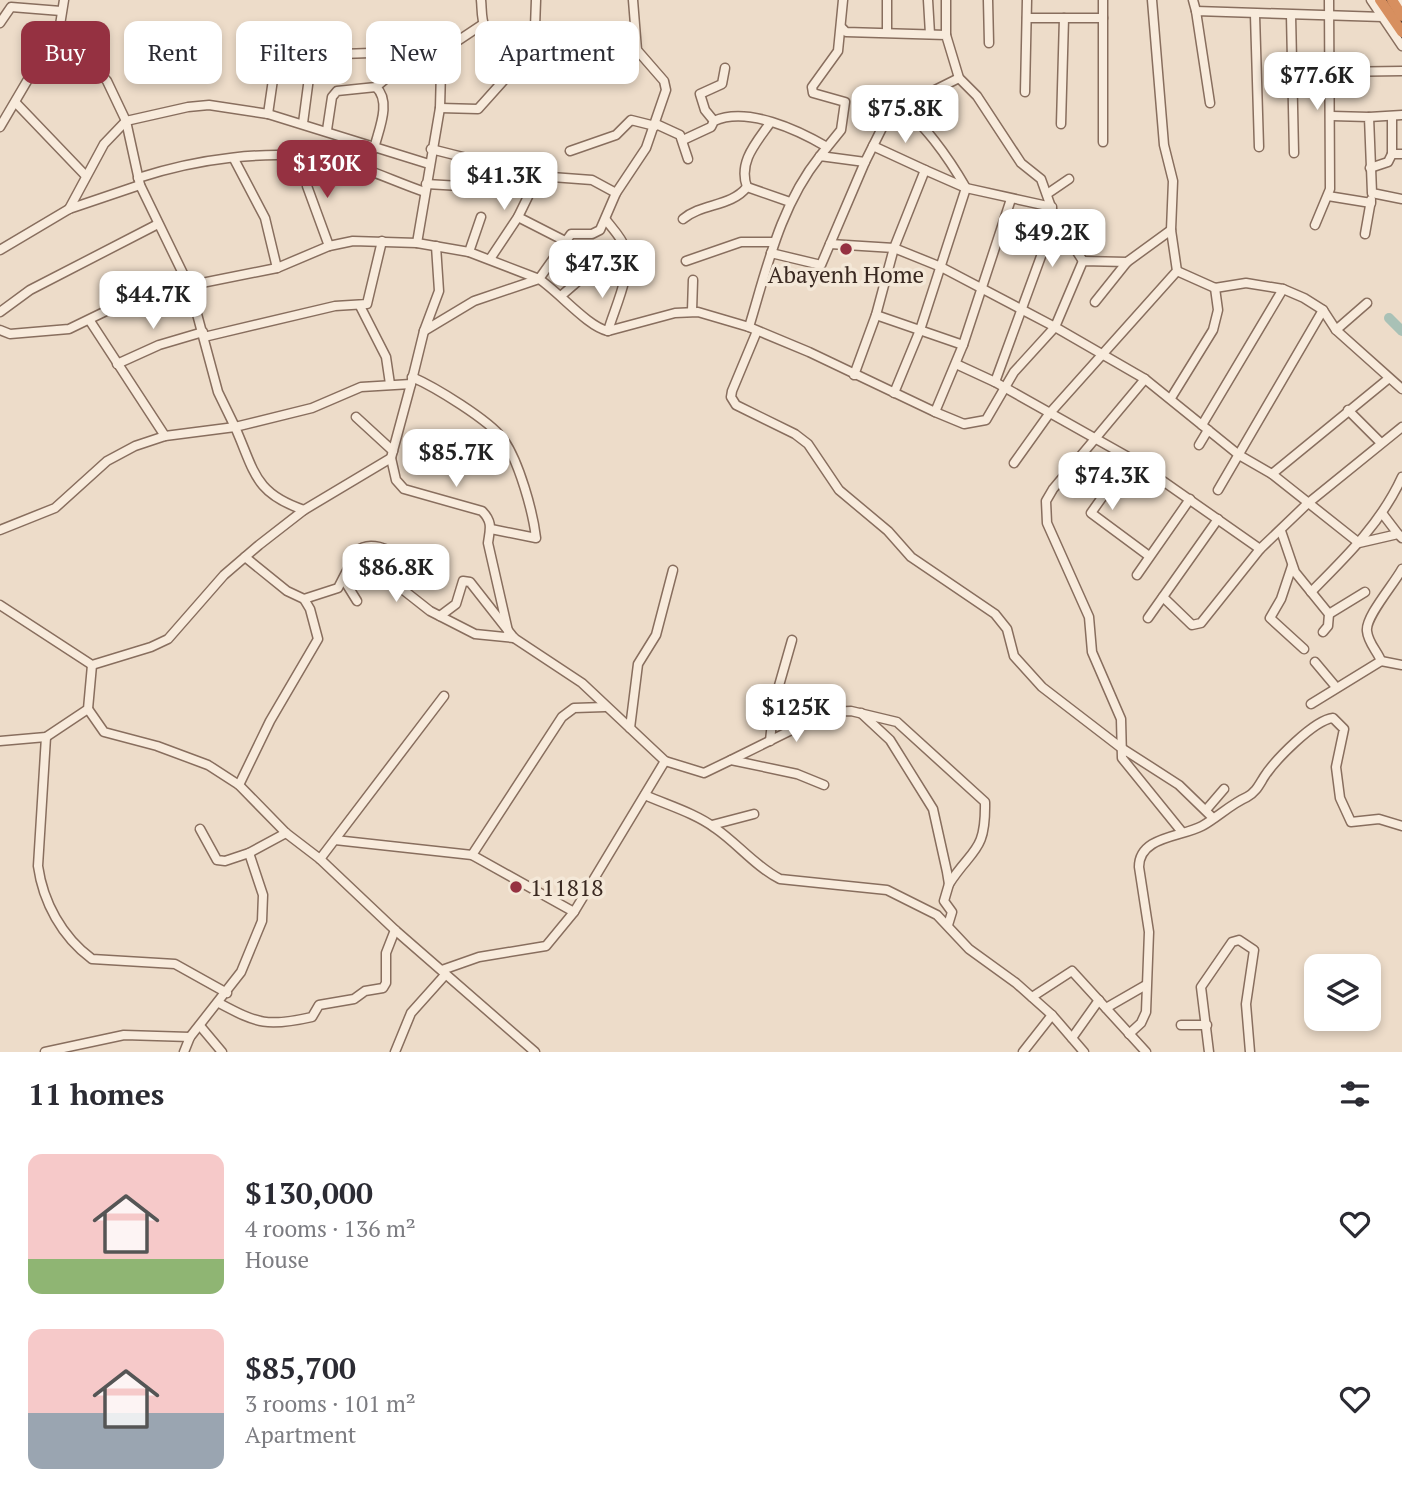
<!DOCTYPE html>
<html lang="en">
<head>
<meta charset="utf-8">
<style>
	body { margin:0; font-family:"PT Serif",serif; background:#f7f7f7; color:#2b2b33; height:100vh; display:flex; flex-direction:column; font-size:26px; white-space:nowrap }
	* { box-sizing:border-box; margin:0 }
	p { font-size:23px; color:#7c7c81 }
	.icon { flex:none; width:38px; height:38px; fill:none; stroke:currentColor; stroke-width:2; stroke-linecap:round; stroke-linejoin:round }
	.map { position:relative; height:1052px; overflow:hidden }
	.sheet { display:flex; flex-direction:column; background:#fff; flex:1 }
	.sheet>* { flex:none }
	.guide { position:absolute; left:21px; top:21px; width:700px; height:63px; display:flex; gap:14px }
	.fabs { position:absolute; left:1304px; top:954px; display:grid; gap:14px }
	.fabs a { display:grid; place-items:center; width:77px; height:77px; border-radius:14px; background:#fff; box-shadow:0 4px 10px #0003; font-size:35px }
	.price { position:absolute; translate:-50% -60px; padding:0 16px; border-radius:14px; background:#fff; color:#222; font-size:23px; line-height:46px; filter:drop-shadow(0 2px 4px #0008) }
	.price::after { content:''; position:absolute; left:50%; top:42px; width:21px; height:16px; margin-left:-10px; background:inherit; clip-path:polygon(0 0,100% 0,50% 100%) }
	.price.current { background:#953141; color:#fff }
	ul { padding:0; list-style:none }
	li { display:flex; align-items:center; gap:21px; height:175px; padding:0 28px }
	li span { display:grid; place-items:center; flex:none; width:196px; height:140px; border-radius:14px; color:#555 }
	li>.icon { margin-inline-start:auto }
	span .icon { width:84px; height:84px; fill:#fffc; stroke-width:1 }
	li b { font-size:30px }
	h2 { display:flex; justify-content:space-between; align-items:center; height:84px; padding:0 28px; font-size:30px }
	.pill { padding:0 24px; border-radius:14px; background:#fff; box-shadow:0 4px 10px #0003; font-size:24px; line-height:63px }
	.pill.current { background:#953141; color:#fff }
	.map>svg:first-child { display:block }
</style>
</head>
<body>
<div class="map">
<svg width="1402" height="1052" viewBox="0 0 1402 1052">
	<rect width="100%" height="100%" fill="#eddcc9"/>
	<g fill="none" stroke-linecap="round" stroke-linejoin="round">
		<polyline stroke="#a9c1b6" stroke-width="10" points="1389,318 1402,331"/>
		<g stroke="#886e5e" stroke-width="11">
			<g id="minor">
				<path d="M481,0C482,8 481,20 485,27C508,71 596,55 637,50"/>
				<polyline points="887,0 887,32"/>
				<polyline points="928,0 930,34"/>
				<polyline points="988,0 989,43"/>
				<polyline points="1103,0 1103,142"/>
				<polyline points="1193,0 1196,11"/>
				<polyline points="1371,0 1402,46"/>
				<polyline points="1400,0 1402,3"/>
				<polyline points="1255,15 1259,147"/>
				<polyline points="1291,15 1294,153"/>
				<polyline points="1027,18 1064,18 1061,124"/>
				<polyline points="1064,18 1103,18"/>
				<polyline points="0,23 11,7 61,11"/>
				<polyline points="842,28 846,32 946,35 959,78 977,96 1021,163 1041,179 1055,218 1083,261"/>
				<polyline points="946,35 946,0"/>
				<polyline points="312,55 313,37"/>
				<polyline points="534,55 536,0"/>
				<polyline points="1331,72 1402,71"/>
				<polyline points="1025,92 1027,0"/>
				<polyline points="16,103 85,175"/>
				<polyline points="1210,103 1196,11 1383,17"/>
				<polyline points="440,108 478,109 504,80"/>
				<polyline points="904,110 919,98 959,78"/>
				<polyline points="268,114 279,38"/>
				<polyline points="1332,116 1369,117 1372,193 1402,199"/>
				<polyline points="1369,117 1402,115"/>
				<polyline points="1392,117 1392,154"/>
				<polyline points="714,121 705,110 700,94 722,84 725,68"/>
				<polyline points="303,123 312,55 400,52 406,37 411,34 450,46"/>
				<polyline points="656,124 680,135 688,159"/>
				<polyline points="0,127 60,25 64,0"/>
				<polyline points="327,130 332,97 337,91 376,87 403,64 441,70"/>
				<path d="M683,140L711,127L714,121C747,106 798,130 827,147"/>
				<polyline points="873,146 925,170"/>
				<path d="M374,149C378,131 392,102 376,87"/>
				<polyline points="431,149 538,176 592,180 616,193 646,148 666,90 664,81 637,50 633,0"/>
				<polyline points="570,151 616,135 631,120 655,126"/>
				<polyline points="820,156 841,130 845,102 813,93 812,87 838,51 843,0"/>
				<polyline points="306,157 307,186 329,246"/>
				<polyline points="234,159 265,218 277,268"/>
				<polyline points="1370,168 1388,162 1392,154 1402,154"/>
				<path d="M138,178C197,159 266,149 329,159C359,164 395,182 425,192"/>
				<polyline points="426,184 478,187"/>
				<path d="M747,187C738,162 756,143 770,123"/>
				<polyline points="1047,194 1069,179"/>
				<polyline points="1328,196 1371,203"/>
				<polyline points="69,209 104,144 126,121 188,107 209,105 268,114 429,164"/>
				<polyline points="518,217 565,241"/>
				<path d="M683,219C702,203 731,207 747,187L790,202"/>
				<polyline points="1315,225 1330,189 1329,0"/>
				<polyline points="1365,234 1371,200"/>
				<polyline points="417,243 440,108 441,70 450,46 483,24"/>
				<polyline points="830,244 894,248 941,267 1055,327 1145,379 1239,455 1272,474 1359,543 1398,534 1402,538"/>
				<path d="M436,246L439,291L424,331L474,301L539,279C559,292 588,327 608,331C614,309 633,272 625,248C622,238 612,228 606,220"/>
				<polyline points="0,250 69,209 140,185"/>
				<polyline points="469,252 481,217"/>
				<path d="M771,253L821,265L865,162L893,106C918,110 954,167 966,188L920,330L894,393"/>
				<polyline points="490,259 518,217 538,176"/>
				<polyline points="686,261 741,242 774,242"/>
				<polyline points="1177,271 1215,288 1246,283 1283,289 1304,298 1323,310 1336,330 1402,389"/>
				<polyline points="562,295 600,262"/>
				<polyline points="1095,302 1127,262"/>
				<polyline points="360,306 386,357 390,384"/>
				<polyline points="692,311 693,280"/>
				<polyline points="0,312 30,290 158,224"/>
				<polyline points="876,315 963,345"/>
				<polyline points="90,321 165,436"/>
				<path d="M749,327C767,268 780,206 820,156L865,162"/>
				<polyline points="0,330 10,334 69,329 137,296 277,268 329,246 353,241 417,243 469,252 539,279 571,234 592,234 600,230 616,193"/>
				<polyline points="1336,330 1367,303"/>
				<polyline points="608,331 675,313 698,312 749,327 809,352 935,412 963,345 1011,199"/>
				<polyline points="757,331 732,391 731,397 736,405 795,434 808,444 839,490 888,531 911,557 995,614 1007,629 1014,656 1042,687 1120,747 1179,785 1213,818"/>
				<polyline points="204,337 335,306 367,304 382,241"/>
				<polyline points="117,364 159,345 203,332"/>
				<polyline points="956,364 995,382 1130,458 1260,549"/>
				<polyline points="854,375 876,315 894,248 925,170 966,188 1052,207"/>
				<path d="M412,377C435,387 489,420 503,439C519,461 533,512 536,538L491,529"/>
				<polyline points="1145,379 1053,489 1046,501 1047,523 1089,617 1092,652 1121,719 1122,758 1182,832"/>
				<polyline points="995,382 1055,218"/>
				<polyline points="1171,398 1213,330 1218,310 1215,288"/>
				<polyline points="1348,410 1381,443"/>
				<polyline points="935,412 964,424 986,420 1014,372 1055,327 1083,261 1127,262 1171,230"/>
				<polyline points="356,417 393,451"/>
				<polyline points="1202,425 1283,289"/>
				<polyline points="1199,445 1208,430"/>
				<path d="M391,458L396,480L404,489L482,511C493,522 490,529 488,543L508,631"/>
				<polyline points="1130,458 1091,513 1149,556"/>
				<polyline points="1014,463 1049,414 1177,271 1171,230 1173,181 1164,145 1152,0"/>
				<polyline points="1272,474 1388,379"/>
				<polyline points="1218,490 1323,310"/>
				<path d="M304,510C254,493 255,472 235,427L312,408L361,387L411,384L424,331"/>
				<polyline points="1382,513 1398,534"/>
				<polyline points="0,530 55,508 107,461 135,446 165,436 235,427 218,392 190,288 140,185 126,121 107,81 60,25"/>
				<polyline points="1281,531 1295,572 1329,614 1328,626 1323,632"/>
				<polyline points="1292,566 1281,599 1270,618 1304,649"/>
				<polyline points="1137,575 1190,499"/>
				<polyline points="344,580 357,601"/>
				<path d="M1311,592C1346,557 1381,523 1402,477"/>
				<polyline points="1163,597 1192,625 1201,623 1260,549 1307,504 1402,427"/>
				<path d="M304,599L338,588L357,551C368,541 392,547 399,561C402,567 397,578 397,585L430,611L475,634L514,638"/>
				<polyline points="0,605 92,665 151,647 168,639 224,575 259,545 304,510 391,458 411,384"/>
				<polyline points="1329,614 1365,592"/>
				<polyline points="1148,618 1218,519"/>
				<polyline points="1381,661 1402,665"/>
				<polyline points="1315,662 1336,687"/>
				<path d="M1311,704L1381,661C1378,652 1368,643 1367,631C1365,617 1394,584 1402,569"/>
				<polyline points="88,709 104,732 157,746 208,765 239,785 286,833 320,859 395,930 535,1052"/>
				<polyline points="861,713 890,740 933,809 947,872 949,884 944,901 952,912 948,925"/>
				<polyline points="630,728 638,664 656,635 673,570"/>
				<path d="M46,737L38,866C43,902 62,937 92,959L175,964L227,993"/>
				<polyline points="0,741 46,737 88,709 92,665"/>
				<polyline points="770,741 774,703 792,640"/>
				<path d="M731,760L828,712L851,711L897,722L985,802C986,853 972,848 949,884"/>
				<polyline points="665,761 704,773 731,760 797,774 824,785"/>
				<polyline points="239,785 270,721 318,639 310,609 304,599 287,591 245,557"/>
				<path d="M645,795C667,805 695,813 715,828C737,843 756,867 780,879L887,890L937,915L969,949L1016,983L1052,1015L1084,1052"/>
				<polyline points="1206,810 1224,789"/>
				<polyline points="712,825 754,814"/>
				<polyline points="200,829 217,860 225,861 249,853"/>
				<polyline points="335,840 472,855 574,912 665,761 582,683 514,638 470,582 463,581 456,604 440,616"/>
				<polyline points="472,855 562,717 574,708 605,707"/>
				<polyline points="320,859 444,696"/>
				<polyline points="442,970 479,957 546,946 574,912"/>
				<polyline points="1032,997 1072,971 1146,1052"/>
				<path d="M219,1003C258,1024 268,1027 312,1017L319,1005L354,999L365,991L383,988L386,983V953L395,930"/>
				<polyline points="1106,1008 1146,985"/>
				<polyline points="1181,1025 1207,1025"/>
				<polyline points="201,1027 222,1052"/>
				<path d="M1129,1034L1141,1023L1146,1012L1149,932L1139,867C1139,836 1182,837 1202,826C1218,817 1231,804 1247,797C1256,792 1259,785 1264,777C1275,760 1314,720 1333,718L1344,729L1336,767L1340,798L1351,822L1379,819L1402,826"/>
				<polyline points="1072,1038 1099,1000"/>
				<polyline points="45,1052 124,1035 190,1037"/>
				<polyline points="184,1052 190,1037 241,972 262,921 263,895 249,853 286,833"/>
				<polyline points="395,1052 411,1013 445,975"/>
				<polyline points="1023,1052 1052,1015"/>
				<polyline points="1209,1052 1201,987 1232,942 1239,940 1254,950 1246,1004 1250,1052"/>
			</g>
		</g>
		<g stroke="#573d32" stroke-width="14">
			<g id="highway">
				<polyline points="1380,0 1402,32"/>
				<polyline points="1392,0 1402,16"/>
			</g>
		</g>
		<use href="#minor" stroke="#f8ebdc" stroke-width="8"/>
		<use href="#highway" stroke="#d78f5f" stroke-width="10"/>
	</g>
	<g fill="#953141" stroke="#f4e8d8" stroke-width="2.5">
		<circle cx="846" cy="249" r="7"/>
		<circle cx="516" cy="887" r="7"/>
	</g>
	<g text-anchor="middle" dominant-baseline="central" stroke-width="7" stroke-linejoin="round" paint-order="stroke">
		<g font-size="23" fill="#3a2921" stroke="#f4e8d8">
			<text x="846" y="274">Abayenh Home</text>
			<text x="530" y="887" text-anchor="start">111818</text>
		</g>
	</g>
</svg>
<div class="fabs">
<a><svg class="icon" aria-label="layers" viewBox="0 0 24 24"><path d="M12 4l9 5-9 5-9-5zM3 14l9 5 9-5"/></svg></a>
</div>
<b class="price" style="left:1317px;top:112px">$77.6K</b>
<b class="price" style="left:905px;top:145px">$75.8K</b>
<b class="price current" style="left:327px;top:200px">$130K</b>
<b class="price" style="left:504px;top:212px">$41.3K</b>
<b class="price" style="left:1052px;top:269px">$49.2K</b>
<b class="price" style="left:602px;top:300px">$47.3K</b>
<b class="price" style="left:153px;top:331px">$44.7K</b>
<b class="price" style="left:456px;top:489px">$85.7K</b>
<b class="price" style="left:1112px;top:512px">$74.3K</b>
<b class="price" style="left:396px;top:604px">$86.8K</b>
<b class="price" style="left:796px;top:744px">$125K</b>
<div class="guide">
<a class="pill current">Buy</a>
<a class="pill">Rent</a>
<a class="pill">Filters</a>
<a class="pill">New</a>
<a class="pill">Apartment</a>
</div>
</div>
<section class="sheet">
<h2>11 homes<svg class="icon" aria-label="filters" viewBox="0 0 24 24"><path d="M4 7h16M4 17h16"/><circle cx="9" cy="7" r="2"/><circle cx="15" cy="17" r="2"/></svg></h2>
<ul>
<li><span style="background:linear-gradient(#f6c9c9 75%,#8fb573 0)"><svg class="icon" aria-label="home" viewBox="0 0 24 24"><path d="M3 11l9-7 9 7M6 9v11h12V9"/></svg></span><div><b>$130,000</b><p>4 rooms · 136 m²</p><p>House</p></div><svg class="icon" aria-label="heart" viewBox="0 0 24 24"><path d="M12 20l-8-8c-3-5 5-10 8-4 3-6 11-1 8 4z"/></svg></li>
<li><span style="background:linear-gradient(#f6c9c9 60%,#9aa5b1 0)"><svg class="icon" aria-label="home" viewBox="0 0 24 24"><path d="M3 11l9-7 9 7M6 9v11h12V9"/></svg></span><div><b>$85,700</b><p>3 rooms · 101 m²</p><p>Apartment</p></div><svg class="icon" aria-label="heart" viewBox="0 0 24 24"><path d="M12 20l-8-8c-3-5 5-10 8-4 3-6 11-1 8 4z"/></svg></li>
</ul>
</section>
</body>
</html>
